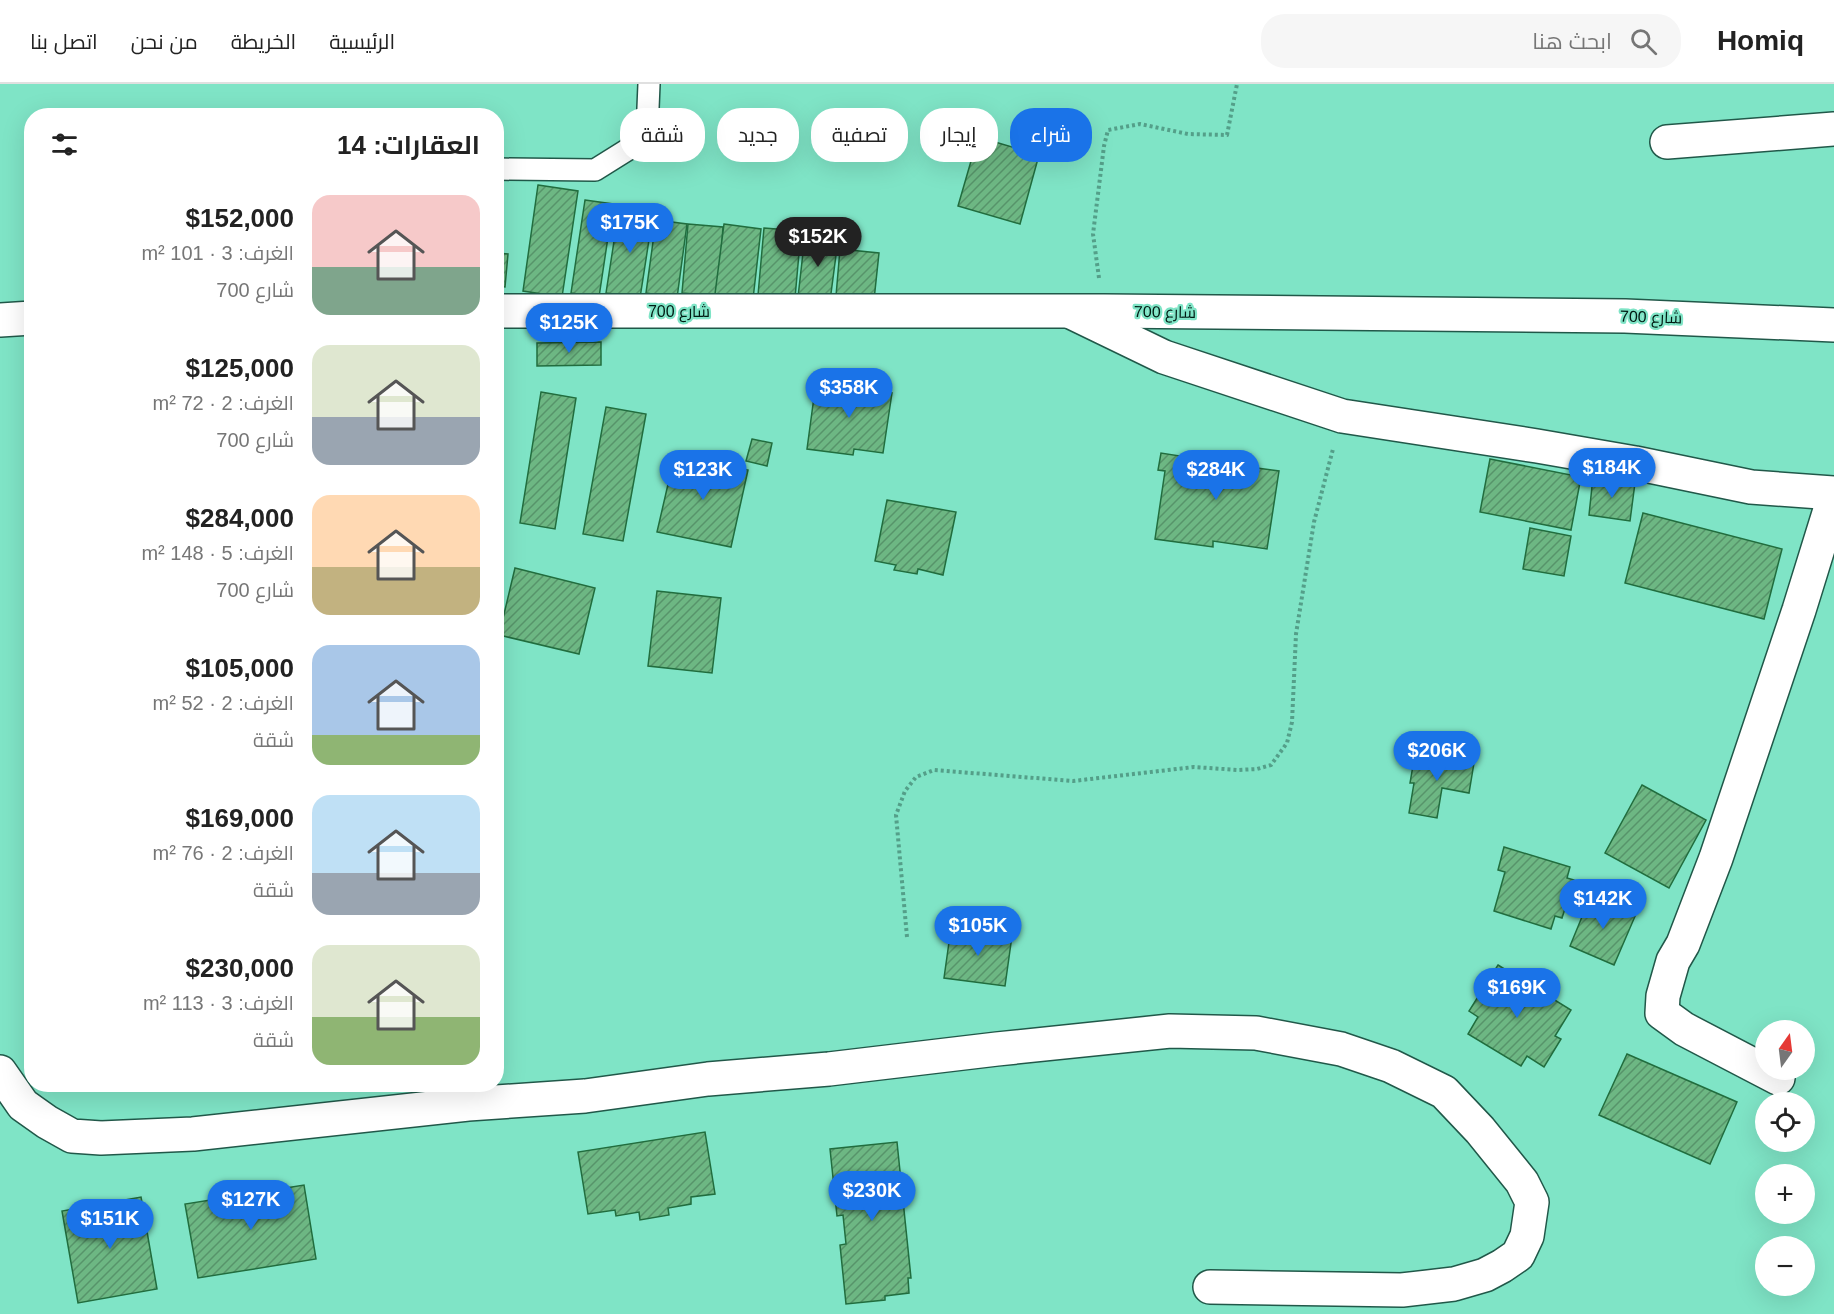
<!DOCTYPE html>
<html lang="ar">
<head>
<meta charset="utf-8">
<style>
	body { margin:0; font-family:Arial,Cairo,sans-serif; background:#f6f6f6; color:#222; direction:rtl; height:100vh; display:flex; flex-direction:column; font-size:22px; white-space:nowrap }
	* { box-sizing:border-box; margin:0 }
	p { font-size:20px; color:#767676 }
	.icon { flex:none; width:33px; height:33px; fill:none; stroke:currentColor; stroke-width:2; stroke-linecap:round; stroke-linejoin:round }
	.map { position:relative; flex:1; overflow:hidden; direction:ltr }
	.side { position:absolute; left:24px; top:24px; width:480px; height:984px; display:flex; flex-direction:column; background:#fff; border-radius:24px; box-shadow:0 6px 24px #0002; direction:rtl }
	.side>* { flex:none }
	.hud { position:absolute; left:522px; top:24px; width:570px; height:54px; direction:rtl; display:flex; gap:12px }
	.needle { width:39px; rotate:14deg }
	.tools { position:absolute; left:1755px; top:936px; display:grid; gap:12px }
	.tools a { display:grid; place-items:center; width:60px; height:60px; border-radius:50%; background:#fff; box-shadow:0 6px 24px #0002; font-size:30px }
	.price { position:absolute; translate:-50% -51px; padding:0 14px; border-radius:21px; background:#1a73e8; color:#fff; font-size:20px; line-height:39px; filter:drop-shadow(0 2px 3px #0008) }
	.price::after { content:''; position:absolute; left:50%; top:36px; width:18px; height:14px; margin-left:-9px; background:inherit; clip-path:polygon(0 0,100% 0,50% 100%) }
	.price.current { background:#222; color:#fff }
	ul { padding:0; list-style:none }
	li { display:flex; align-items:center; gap:18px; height:150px; padding:0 24px }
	li span { display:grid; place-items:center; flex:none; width:168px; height:120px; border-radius:18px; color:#555 }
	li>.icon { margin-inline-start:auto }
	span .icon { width:72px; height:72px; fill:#fffc; stroke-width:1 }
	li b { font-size:26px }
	h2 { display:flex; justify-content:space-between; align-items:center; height:72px; padding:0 24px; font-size:26px }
	.pill { padding:0 21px; border-radius:24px; background:#fff; box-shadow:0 6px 24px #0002; font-size:21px; line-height:54px }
	.pill.current { background:#1a73e8; color:#fff }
	header { display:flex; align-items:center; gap:36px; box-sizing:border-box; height:84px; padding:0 30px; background:#fff; border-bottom:2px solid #e0e0e0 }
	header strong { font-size:28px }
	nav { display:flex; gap:33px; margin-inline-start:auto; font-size:21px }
	.search { width:420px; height:54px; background:#f6f6f6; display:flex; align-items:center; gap:15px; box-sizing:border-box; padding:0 21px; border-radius:24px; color:#767676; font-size:22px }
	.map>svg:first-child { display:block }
</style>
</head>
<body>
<header>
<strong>Homiq</strong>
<div class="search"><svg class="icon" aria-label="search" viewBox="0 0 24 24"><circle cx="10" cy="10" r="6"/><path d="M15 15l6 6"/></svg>ابحث هنا</div>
<nav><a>الرئيسية</a><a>الخريطة</a><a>من نحن</a><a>اتصل بنا</a></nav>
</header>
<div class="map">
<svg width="1834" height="1230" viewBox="0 0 1834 1230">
	<defs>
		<pattern id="building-hatch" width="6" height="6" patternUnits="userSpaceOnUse" patternTransform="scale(1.5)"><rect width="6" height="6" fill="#6db783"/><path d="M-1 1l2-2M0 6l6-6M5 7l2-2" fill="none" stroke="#57946a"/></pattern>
	</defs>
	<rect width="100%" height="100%" fill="#7fe4c6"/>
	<g fill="url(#building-hatch)" stroke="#216d3e" stroke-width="1.5">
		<polygon points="978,53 1039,71 1020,140 958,122"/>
		<polygon points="538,101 578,107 562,213 523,207"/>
		<polygon points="585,116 613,120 599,213 571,209"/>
		<polygon points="619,125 653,130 640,214 606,209"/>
		<polygon points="656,136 687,140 677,214 646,209"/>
		<polygon points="688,140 723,143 718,212 682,209"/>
		<polygon points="724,140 761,145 753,215 715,210"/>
		<polygon points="764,144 801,147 795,214 758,211"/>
		<polygon points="805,151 838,156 830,217 798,213"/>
		<polygon points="840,165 879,169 874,216 836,212"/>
		<polygon points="496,169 508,170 505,203 496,202"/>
		<polygon points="601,258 601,281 537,282 537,259"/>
		<polygon points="816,298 892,309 883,369 854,365 853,371 807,365"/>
		<polygon points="541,308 576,314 555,445 520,439"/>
		<polygon points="606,323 646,330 623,457 583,450"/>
		<polygon points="752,355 772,359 767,382 746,377"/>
		<polygon points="1207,368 1243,373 1242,382 1279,387 1267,465 1213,457 1213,463 1155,455 1165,387 1158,386 1161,369 1205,376"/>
		<polygon points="675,370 748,386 731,463 657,448"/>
		<polygon points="1490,375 1581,393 1571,446 1480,428"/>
		<polygon points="1593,393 1635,399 1630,437 1589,431"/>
		<polygon points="887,416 956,428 943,491 918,485 917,490 894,486 896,481 875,477"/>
		<polygon points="1643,429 1782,465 1764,535 1625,499"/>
		<polygon points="1530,444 1571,452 1564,492 1523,485"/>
		<polygon points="515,484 595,504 579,570 499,551"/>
		<polygon points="657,507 721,514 712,589 648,582"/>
		<polygon points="1415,670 1474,679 1469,709 1442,704 1437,734 1409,729 1414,699 1410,699"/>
		<polygon points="1642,701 1706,736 1669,804 1605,769"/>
		<polygon points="1504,763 1570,783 1567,794 1574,796 1562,834 1555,832 1551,845 1494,827 1505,788 1498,786"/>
		<polygon points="1591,811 1636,830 1614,881 1570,862"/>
		<polygon points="951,844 1012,852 1005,902 944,894"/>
		<polygon points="1498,881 1571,926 1555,952 1561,955 1544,983 1527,972 1521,982 1468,950 1478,933 1469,927"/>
		<polygon points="1627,970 1737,1018 1710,1080 1599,1031"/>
		<polygon points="705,1048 715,1110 691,1113 691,1120 668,1124 669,1131 640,1136 639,1128 616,1132 615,1126 588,1130 578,1068"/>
		<polygon points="897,1058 911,1194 908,1194 909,1209 885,1212 885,1216 846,1220 840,1161 846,1160 843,1131 837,1132 830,1065"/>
		<polygon points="304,1101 316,1175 198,1194 185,1120"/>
		<polygon points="141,1113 157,1205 78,1219 62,1127"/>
	</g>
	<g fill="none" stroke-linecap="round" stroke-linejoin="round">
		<g stroke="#215849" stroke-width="24">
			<polyline id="lane" points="496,85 595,86 627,66 647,48 649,0"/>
		</g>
		<g stroke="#215849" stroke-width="36">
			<g id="street">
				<polyline points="1667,58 1834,45"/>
				<polyline points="1071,228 1164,273 1342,332 1537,362 1635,379 1751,403 1834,409"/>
				<polyline points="0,988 23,1021 47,1038 72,1052 101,1054 193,1050 468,1020 585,1012 708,995 829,985 997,965 1170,947 1256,949 1341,965 1391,982 1444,1008 1480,1046 1522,1098 1532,1118 1527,1152 1518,1171 1502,1182 1485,1191 1454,1200 1402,1206 1210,1203"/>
				<polyline points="1778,994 1684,945 1662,929 1663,912 1673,877 1683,860 1716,774 1799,526 1834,413"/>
			</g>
		</g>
		<g stroke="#215849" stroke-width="36">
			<g id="secondary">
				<polyline points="496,227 1104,227 1625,232 1834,241"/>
				<polyline points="0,236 32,234"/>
			</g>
		</g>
		<g stroke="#549f89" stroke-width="4" stroke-dasharray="3 3" stroke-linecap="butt">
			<polyline points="1099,194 1093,150 1104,62 1108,46 1140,40 1188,50 1227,51 1237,0"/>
			<polyline points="907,853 896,731 905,707 916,693 934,686 1073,697 1194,683 1238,686 1257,685 1271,681 1287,659 1292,638 1296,550 1314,438 1333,365"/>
		</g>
		<use href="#lane" stroke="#fff" stroke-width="21"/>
		<use href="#street" stroke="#fff" stroke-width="33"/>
		<use href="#secondary" stroke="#fff" stroke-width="33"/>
	</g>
	<g text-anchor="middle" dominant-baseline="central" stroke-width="4.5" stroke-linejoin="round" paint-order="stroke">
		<g font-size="16" fill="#001b13" stroke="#7fe4c6">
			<text x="679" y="227">شارع 700</text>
			<text transform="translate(1165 228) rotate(1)">شارع 700</text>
			<text transform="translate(1651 233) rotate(2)">شارع 700</text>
		</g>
	</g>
</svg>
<div class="tools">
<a><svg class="needle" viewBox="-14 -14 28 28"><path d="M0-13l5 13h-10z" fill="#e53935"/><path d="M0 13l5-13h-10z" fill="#767676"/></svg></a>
<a><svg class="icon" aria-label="locate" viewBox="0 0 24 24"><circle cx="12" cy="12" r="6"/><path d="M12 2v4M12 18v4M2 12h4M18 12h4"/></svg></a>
<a>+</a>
<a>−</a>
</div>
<b class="price" style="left:630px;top:170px">$175K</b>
<b class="price current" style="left:818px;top:184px">$152K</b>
<b class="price" style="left:569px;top:270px">$125K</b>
<b class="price" style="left:849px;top:335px">$358K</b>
<b class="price" style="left:1612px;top:415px">$184K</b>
<b class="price" style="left:703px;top:417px">$123K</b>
<b class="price" style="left:1216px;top:417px">$284K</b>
<b class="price" style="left:1437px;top:698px">$206K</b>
<b class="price" style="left:1603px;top:846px">$142K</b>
<b class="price" style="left:978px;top:873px">$105K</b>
<b class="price" style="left:1517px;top:935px">$169K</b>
<b class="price" style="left:872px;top:1138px">$230K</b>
<b class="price" style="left:251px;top:1147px">$127K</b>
<b class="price" style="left:110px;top:1166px">$151K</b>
<div class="hud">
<a class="pill current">شراء</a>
<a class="pill">إيجار</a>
<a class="pill">تصفية</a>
<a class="pill">جديد</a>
<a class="pill">شقة</a>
</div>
<section class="side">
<h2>العقارات: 14<svg class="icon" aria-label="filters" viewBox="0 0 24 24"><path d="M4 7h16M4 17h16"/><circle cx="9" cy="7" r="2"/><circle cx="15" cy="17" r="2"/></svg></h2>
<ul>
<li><span style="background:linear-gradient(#f6c9c9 60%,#7fa58c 0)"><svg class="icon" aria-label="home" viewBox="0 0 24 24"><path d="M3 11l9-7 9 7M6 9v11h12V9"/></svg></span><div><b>$152,000</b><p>الغرف: 3 · 101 m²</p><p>شارع 700</p></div></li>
<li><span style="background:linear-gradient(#dfe7d0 60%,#9aa5b1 0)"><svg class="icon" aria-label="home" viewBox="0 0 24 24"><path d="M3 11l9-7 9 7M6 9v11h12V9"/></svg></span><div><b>$125,000</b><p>الغرف: 2 · 72 m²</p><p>شارع 700</p></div></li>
<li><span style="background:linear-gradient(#ffd9b3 60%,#c2b280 0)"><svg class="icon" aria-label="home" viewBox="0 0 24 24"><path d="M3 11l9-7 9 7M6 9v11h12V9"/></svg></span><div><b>$284,000</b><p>الغرف: 5 · 148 m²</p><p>شارع 700</p></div></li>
<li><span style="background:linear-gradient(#a9c7e8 75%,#8fb573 0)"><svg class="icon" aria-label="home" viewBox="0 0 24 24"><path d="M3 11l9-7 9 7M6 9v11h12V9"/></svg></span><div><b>$105,000</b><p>الغرف: 2 · 52 m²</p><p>شقة</p></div></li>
<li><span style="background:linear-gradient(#bfe0f5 65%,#9aa5b1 0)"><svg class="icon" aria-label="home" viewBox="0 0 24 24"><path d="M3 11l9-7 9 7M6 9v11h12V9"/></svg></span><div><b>$169,000</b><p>الغرف: 2 · 76 m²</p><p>شقة</p></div></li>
<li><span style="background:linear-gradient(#dfe7d0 60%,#8fb573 0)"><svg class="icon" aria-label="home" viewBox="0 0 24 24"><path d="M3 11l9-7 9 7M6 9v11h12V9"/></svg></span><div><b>$230,000</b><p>الغرف: 3 · 113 m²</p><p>شقة</p></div></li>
</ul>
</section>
</div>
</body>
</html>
